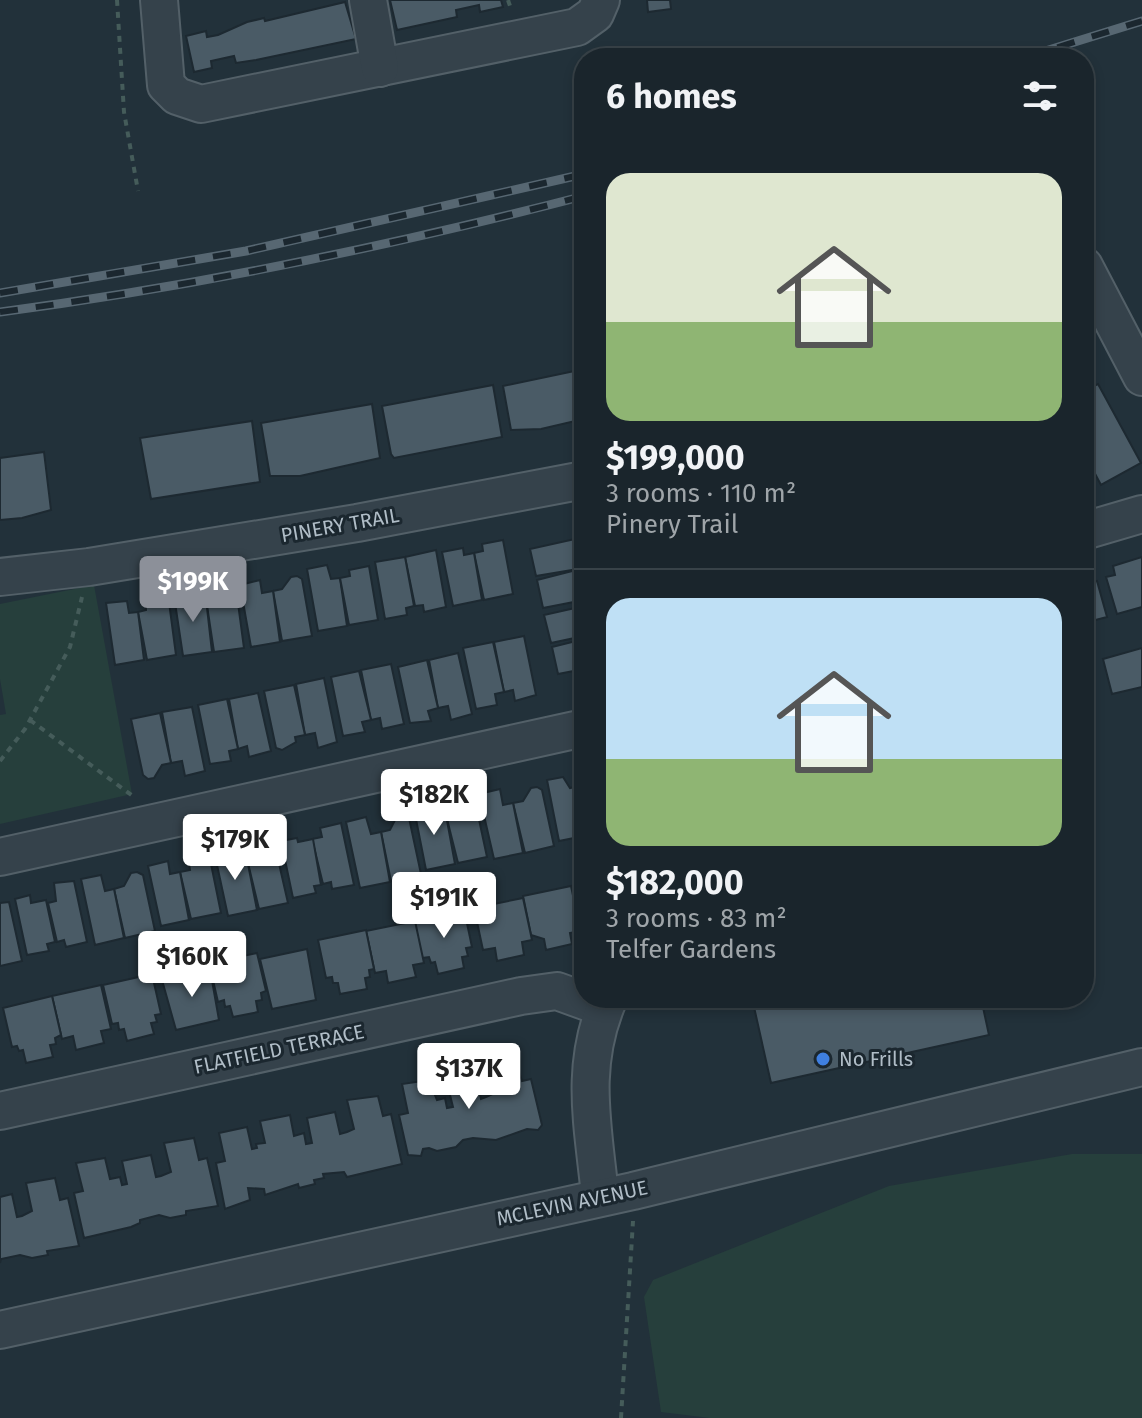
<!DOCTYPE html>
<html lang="en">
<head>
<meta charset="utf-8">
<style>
	body { margin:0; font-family:"Fira Sans",sans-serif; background:#273138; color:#f1f3f6; height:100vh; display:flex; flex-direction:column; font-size:30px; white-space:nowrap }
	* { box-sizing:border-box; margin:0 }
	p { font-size:26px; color:#9fa5a9 }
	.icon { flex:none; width:44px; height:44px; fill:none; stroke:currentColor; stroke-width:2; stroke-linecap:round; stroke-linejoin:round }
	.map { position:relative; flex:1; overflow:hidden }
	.side { position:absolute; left:574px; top:48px; width:520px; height:960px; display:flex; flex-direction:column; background:#1a252c; border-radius:32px; box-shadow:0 4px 12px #0003,0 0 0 2px #384248 }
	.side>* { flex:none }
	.price { position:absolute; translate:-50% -68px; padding:0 18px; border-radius:8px; background:#fff; color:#222; font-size:26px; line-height:52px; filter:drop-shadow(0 2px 4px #0008) }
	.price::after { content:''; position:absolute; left:50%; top:48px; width:24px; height:18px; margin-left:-12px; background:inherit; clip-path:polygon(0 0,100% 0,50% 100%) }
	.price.on { background:#8c9099; color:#fff }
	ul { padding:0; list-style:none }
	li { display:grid; align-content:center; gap:16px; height:424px; padding:0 32px }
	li+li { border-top:2px solid #384248 }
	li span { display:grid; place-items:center; height:248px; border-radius:24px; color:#555 }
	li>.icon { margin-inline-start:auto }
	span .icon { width:144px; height:144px; fill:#fffc; stroke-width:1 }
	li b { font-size:34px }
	h2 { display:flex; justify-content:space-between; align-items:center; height:96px; padding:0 32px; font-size:34px }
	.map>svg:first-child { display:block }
</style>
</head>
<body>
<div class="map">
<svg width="1142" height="1418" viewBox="0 0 1142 1418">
	<rect width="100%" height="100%" fill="#22313a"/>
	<g fill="#263f3c">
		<polygon points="94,585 132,794 0,824 0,715 6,714 0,679 0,604"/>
		<polygon points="1072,1154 1142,1154 1142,1418 710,1418 661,1412 644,1297 653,1280 889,1186"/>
	</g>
	<g fill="#4a5b66" stroke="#1d2931" stroke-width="2">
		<polygon points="390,0 501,0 503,7 480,12 479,5 456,10 457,17 397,30"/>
		<polygon points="647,0 670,0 671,9 648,12"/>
		<polygon points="345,2 356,39 256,60 236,63 234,56 211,61 212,68 194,72 186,36 206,31 207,37 218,35 247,22 264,18 265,21"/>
		<polygon points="584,369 584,419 541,429 511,430 503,386"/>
		<polygon points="1098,384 1141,463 1101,485 1084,453 1084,392"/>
		<polygon points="493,385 502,437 394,458 391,454 382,406"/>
		<polygon points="372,404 380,458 300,476 270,476 261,423"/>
		<polygon points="252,421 260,482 151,499 140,438"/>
		<polygon points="44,452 51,510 22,518 0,520 0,458"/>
		<polygon points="584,537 584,568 536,576 530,549"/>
		<polygon points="503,540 513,594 484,600 474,553 483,551 482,544"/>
		<polygon points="463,548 464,555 474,553 482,600 453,606 442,552"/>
		<polygon points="436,550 446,607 424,612 423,605 415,606 405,557"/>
		<polygon points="405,557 414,606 406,608 407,615 385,619 375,562"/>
		<polygon points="1142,557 1142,607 1117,614 1106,577 1115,575 1113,566"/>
		<polygon points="327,565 331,579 340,578 347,626 318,631 307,569"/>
		<polygon points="369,566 378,620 349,625 340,578 350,576 349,570"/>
		<polygon points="584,568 584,600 543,608 537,580"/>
		<polygon points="1084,574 1088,583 1097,581 1107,617 1084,623"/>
		<polygon points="297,576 302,579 312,636 282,641 273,591 282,589 291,577"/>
		<polygon points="260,580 262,593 273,591 280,642 251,647 240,585"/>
		<polygon points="230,588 236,588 244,648 214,652 206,599 212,598 211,590"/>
		<polygon points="196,592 197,600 206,599 212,652 183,656 174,596"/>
		<polygon points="164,597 164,602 169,602 176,655 147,660 138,612 146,610 145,600"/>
		<polygon points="127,601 129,613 138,612 144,660 115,665 106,603"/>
		<polygon points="584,606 584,636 551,643 544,615"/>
		<polygon points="524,636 536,695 515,701 513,690 504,692 494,642"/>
		<polygon points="584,639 584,669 558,674 552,647"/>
		<polygon points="493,642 504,692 495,694 497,705 476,709 463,648"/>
		<polygon points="1142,648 1142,687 1112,694 1103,659"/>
		<polygon points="458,653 472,714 451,720 448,706 438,708 429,660"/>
		<polygon points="427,660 438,708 428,711 431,721 410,723 398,667"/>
		<polygon points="391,664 404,724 382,729 380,718 371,720 361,670"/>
		<polygon points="359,671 371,720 362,722 365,732 343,736 331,677"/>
		<polygon points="324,678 337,742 318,748 315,733 305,735 296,684"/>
		<polygon points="294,685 305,735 295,737 296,742 282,750 276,748 264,691"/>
		<polygon points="258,693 271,751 249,757 247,746 238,749 229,699"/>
		<polygon points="227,699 238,749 229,751 231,761 210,764 198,705"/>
		<polygon points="192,707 205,771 185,776 182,761 171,763 162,712"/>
		<polygon points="160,713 171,763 162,765 154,778 148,779 143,775 131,719"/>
		<polygon points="563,777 570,788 579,786 584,836 559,841 547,780"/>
		<polygon points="537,787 542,790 554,846 525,853 513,803 523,801 531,788"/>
		<polygon points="500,789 503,805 513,803 523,853 494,859 479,794"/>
		<polygon points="474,796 487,857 458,863 446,815 456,813 453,800"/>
		<polygon points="436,802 437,817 446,815 455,864 426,870 414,809"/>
		<polygon points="403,815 409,818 421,874 391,881 381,832 390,830 397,816"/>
		<polygon points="366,817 371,834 381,832 390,882 360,888 346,822"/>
		<polygon points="341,823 354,885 332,889 331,882 323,884 312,839 322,837 320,828"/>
		<polygon points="297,838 298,842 313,839 321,885 314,886 316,893 293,898 281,841"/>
		<polygon points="271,843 275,846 288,903 259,909 247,859 257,857 265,844"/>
		<polygon points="234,847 237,861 247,859 257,910 228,916 214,851"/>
		<polygon points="210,859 221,913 191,919 180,872 190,870 189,864"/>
		<polygon points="168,861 170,874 180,872 189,920 161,926 148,866"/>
		<polygon points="137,872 143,875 155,931 125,938 114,889 124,886 131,873"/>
		<polygon points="101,875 105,891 114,889 124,938 95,945 81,879"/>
		<polygon points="74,881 87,942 66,947 64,940 57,942 48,903 56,901 54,883"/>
		<polygon points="571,886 579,924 574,925 575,932 570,933 572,944 546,950 544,939 531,935 523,896"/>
		<polygon points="30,895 31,903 46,900 55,942 47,944 49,951 27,955 15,899"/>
		<polygon points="523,898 532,940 522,942 524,955 497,961 495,948 483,950 474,908"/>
		<polygon points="9,902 22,961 0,966 0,903"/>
		<polygon points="464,909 472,947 466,948 468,956 462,957 464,968 438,974 435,962 431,963 429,957 422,958 414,919"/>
		<polygon points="415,921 424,963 413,965 416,977 388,983 386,971 375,973 366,931"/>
		<polygon points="366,930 374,969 369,970 370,977 365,978 367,989 340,994 338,983 333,983 332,977 326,978 318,940"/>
		<polygon points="307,949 316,1000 272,1009 260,959"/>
		<polygon points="257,953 266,991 261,993 262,1000 256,1001 258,1012 233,1017 230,1006 225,1007 224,1000 218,1002 209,963"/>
		<polygon points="210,969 219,1020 176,1030 162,980"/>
		<polygon points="152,974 161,1014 155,1015 157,1022 151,1023 154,1034 127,1041 124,1029 119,1030 118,1023 112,1024 103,985"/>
		<polygon points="101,985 111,1029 101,1031 104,1043 76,1050 73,1036 62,1039 52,996"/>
		<polygon points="52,996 61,1035 55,1038 56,1044 50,1045 53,1057 26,1063 23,1050 19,1051 17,1046 12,1047 3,1008"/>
		<polygon points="752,998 981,998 989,1035 771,1083"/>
		<polygon points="515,1059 522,1081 531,1079 542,1125 538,1130 527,1129 496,1140 473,1138 463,1140 456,1147 437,1151 429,1148 423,1149 421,1156 408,1155 399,1115 408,1113 402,1084 429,1080 437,1100 445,1098 447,1108 453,1107 447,1083 476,1076 481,1099 486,1097 495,1093 488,1065"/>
		<polygon points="378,1096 383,1116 391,1114 402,1164 347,1177 344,1172 323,1174 324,1178 314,1180 315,1184 299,1188 298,1184 265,1195 264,1189 248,1188 250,1200 225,1209 216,1163 225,1161 219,1133 247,1127 252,1149 257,1148 256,1144 265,1143 260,1121 290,1115 294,1136 304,1133 306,1144 312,1143 307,1118 335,1112 340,1134 347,1132 354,1129 347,1100"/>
		<polygon points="194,1138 199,1160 207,1158 218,1206 186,1211 186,1215 170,1218 159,1215 140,1220 140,1223 131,1227 84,1238 74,1193 83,1191 76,1163 105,1158 110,1179 120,1177 122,1185 127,1184 122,1161 151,1155 156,1177 161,1176 171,1172 164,1143"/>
		<polygon points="55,1178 60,1200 68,1198 79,1246 47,1251 48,1255 32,1258 20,1255 1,1259 0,1263 0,1197 12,1194 17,1217 22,1216 32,1211 26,1183"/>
	</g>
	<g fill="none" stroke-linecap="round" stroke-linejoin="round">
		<g stroke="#536068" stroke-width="40">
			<g id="minor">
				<polyline points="159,0 166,85 177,96 201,104 577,27 595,14 601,0"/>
				<polyline points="368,0 380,68"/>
				<polyline points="1084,266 1142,377"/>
				<polyline points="1084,531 1142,514"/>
				<polyline points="0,577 89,567 357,523 584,480"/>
				<polyline points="0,857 584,728"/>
				<polyline points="0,1111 521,996 557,991 604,1008"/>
				<path d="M600,1195C593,1125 579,1066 609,998"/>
				<polyline points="0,1330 633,1191 1142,1067"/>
			</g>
		</g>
		<g stroke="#455c5a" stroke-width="4" stroke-dasharray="6 6" stroke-linecap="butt">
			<polyline points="117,0 124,112 138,191"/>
			<polyline points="508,0 511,9"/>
			<polyline points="30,720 134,797"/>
			<polyline points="0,761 25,729 70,647 82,597"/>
			<polyline points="621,1418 633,1221"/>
		</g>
		<use href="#minor" stroke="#35424b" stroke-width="36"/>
		<g stroke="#576772" stroke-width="9">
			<g id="rail">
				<polyline points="1023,58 1142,21"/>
				<polyline points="0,293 246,251 584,174"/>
				<path d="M0,312C198,286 391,246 584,196"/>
			</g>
		</g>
		<use href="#rail" stroke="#1b272f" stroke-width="6" stroke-dasharray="18" stroke-linecap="butt"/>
	</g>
	<circle fill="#3f7fe0" stroke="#1b272f" stroke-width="3" cx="823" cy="1059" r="8"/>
	<g text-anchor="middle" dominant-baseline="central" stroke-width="6" stroke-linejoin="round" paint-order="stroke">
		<g font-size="20" fill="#b0bdc7" stroke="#1b272f">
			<text transform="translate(340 525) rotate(-10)">PINERY TRAIL</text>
			<text transform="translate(279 1049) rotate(-12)">FLATFIELD TERRACE</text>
			<text transform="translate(572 1203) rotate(-12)">MCLEVIN AVENUE</text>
		</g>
		<g font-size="20" fill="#b0bdc7" stroke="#1b272f" text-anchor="start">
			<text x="839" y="1059">No Frills</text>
		</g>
	</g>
</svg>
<b class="price on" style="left:193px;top:624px">$199K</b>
<b class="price" style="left:434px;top:837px">$182K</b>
<b class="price" style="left:235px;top:882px">$179K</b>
<b class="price" style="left:444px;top:940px">$191K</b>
<b class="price" style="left:192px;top:999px">$160K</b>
<b class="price" style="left:469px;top:1111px">$137K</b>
<section class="side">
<h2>6 homes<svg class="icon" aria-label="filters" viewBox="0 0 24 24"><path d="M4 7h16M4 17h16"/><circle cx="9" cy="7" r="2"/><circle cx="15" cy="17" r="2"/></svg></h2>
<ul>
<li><span style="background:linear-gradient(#dfe7d0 60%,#8fb573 0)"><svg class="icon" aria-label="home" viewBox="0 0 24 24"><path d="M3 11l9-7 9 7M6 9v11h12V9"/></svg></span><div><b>$199,000</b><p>3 rooms · 110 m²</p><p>Pinery Trail</p></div></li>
<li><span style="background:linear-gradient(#bfe0f5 65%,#8fb573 0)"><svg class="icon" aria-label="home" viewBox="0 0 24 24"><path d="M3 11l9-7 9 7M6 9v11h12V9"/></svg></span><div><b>$182,000</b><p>3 rooms · 83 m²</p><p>Telfer Gardens</p></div></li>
</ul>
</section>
</div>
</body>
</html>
